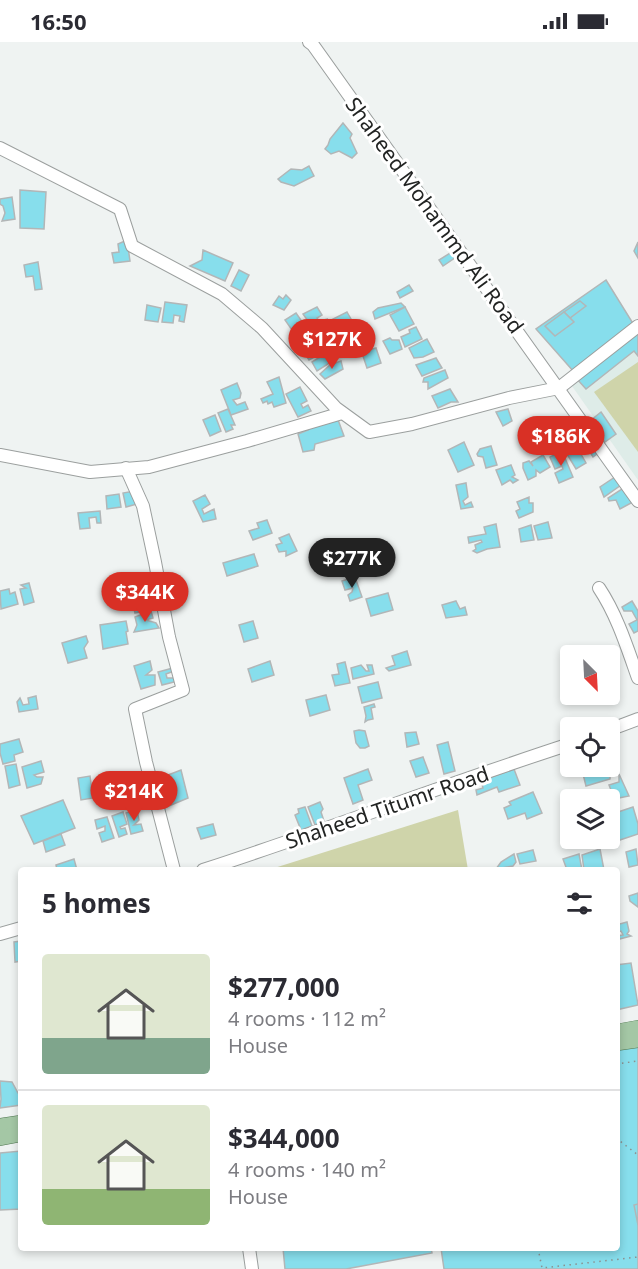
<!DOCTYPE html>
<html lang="en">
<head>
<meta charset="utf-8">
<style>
	body { margin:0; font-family:"Noto Sans",sans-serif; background:#f7f7f7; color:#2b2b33; height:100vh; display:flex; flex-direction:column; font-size:22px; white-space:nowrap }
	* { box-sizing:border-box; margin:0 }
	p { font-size:20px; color:#7c7c81 }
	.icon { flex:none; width:33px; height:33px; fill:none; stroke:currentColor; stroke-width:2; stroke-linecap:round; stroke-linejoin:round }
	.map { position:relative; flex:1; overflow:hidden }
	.drawer { position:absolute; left:18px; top:825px; width:602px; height:384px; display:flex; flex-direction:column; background:#fff; border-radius:6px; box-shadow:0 3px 9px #0003 }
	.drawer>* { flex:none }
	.needle { width:39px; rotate:156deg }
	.fabs { position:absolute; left:560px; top:603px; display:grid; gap:12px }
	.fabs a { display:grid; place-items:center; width:60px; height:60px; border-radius:6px; background:#fff; box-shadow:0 3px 9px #0003; font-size:30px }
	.price { position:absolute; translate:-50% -51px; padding:0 14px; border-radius:21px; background:#d93025; color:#fff; font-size:20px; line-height:39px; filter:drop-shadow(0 2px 3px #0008) }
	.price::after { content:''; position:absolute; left:50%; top:36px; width:18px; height:14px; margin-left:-9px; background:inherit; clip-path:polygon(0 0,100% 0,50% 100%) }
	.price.current { background:#222; color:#fff }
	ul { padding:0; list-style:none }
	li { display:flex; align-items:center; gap:18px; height:150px; padding:0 24px }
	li+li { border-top:2px solid #e1e1e2 }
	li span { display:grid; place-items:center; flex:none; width:168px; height:120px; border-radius:6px; color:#555 }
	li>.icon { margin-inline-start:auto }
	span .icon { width:72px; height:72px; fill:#fffc; stroke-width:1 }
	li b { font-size:26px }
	h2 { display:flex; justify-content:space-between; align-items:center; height:72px; padding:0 24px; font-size:26px }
	.status { display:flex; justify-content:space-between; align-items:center; height:42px; padding:0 30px; background:#fff; direction:ltr }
	.status svg { height:16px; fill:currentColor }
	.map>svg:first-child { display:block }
</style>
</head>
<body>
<div class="status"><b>16:50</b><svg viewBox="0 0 49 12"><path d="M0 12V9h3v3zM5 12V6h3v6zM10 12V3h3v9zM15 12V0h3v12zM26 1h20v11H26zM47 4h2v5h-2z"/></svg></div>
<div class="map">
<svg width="638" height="1227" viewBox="0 0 638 1227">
	<rect width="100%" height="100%" fill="#eff3f2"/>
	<polygon fill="#deece8" points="638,291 638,438 572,344"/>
	<g fill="#cfd4aa">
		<polygon points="638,320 638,410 594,350"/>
		<polygon points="458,768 468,828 268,828"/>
	</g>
	<g fill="#87deec" stroke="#b2b6b7" stroke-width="1.5">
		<polygon points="343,81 352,92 350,96 357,111 352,116 339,109 331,112 325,107 328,103 330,97"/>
		<polygon points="309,124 314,134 294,144 281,140 278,137 291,127 302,128"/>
		<polygon points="20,148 46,150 44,187 20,186"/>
		<polygon points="12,155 15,177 2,179 5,171 3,164 0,162 0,157"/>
		<polygon points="127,198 130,219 114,221 112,211 119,210 118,202"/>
		<polygon points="638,200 638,216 634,209"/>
		<polygon points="203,208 233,221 225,239 190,224 202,218"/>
		<polygon points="455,208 459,213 443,224 439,218"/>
		<polygon points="38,220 42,247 35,248 33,234 26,235 24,223"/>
		<polygon points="239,228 249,233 241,249 231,244"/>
		<polygon points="606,238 634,283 574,330 536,287"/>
		<polygon points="409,243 413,249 400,256 397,250"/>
		<polygon points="286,253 291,258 284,268 273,263 279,254 283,257"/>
		<polygon points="580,259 586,264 570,276 564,270"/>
		<polygon points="165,260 187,263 184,280 179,279 180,274 174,273 173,281 162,280"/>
		<polygon points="401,261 405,265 375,277 373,270 378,266"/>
		<polygon points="147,263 161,266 158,280 145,278"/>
		<polygon points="317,265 322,273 317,276 319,279 328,277 313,286 303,272"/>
		<polygon points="405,265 414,282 399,289 390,273"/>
		<polygon points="347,270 355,284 347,288 343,282 337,285 342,293 334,298 325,281"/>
		<polygon points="564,270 574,280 555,294 545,284"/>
		<polygon points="296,271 303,281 292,288 285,278"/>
		<polygon points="368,284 373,300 369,308 376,306 381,321 367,326 360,305 367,294 364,285"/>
		<polygon points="416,285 422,297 405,305 401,295 410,291 409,288"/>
		<polygon points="638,290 638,314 634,309 586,347 577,337"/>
		<polygon points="315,293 316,301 318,304 321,303 325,309 309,318 306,313 312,306 310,303 300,308 298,304"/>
		<polygon points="390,296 392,298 399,298 402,307 390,312 383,299"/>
		<polygon points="427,297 434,310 423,315 414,316 409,306"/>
		<polygon points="336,307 339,315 317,329 312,320 328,310"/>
		<polygon points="436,316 442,326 422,334 416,323"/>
		<polygon points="341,319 343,327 325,337 320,332 330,323"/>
		<polygon points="445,328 448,336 428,347 428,340 423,340 424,336"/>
		<polygon points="279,335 286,361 274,365 272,360 268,362 267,359 263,361 261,357 273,352 267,340"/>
		<polygon points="237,341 241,351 240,356 233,358 237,363 245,360 248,367 231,373 221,348"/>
		<polygon points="300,345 307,359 301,362 303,366 308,363 311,369 298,375 286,352"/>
		<polygon points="450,347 458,360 451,360 438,366 432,354"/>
		<polygon points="228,367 235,383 231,383 233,387 226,390 218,371"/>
		<polygon points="508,367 512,379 503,384 496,370"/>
		<polygon points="601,370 616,392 605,400 590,379"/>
		<polygon points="215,373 221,389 210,394 203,378"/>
		<polygon points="337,375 344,394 315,402 314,408 303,410 298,392 308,388 306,386"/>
		<polygon points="583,389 597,412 593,415 585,402 578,407 586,421 576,427 567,412 573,404 571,396"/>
		<polygon points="464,400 474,423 458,430 448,408"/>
		<polygon points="491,404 497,423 486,426 483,415 478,414 477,412 480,407"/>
		<polygon points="562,409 573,435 559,441 555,431 563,427 562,424 555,427 550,415"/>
		<polygon points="543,413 550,425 540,431 536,428 536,434 528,438 523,426 523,421 529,419 533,424 531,420"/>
		<polygon points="511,423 515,433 512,435 518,438 513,441 510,438 502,443 496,428"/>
		<polygon points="615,435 621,443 604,455 600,445"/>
		<polygon points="466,441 468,455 463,459 465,463 471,460 473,465 461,467 456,443"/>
		<polygon points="625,445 633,460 620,467 616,458 609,459 608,456"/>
		<polygon points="134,449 137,462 126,465 123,451"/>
		<polygon points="119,452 121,465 107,467 106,454"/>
		<polygon points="205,453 210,462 202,467 204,472 214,467 216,477 203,480 193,459"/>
		<polygon points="529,455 529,461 533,461 533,470 519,476 516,469 520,467 517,460"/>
		<polygon points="100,469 101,481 97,481 96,475 89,476 90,486 80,487 78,471"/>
		<polygon points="267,478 272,491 253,498 249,489 259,486 257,481"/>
		<polygon points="548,480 552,496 538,498 534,484"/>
		<polygon points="496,482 500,505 487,507 477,511 473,509 476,507 475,503 482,500 481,498 469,501 468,495 486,492 484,485"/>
		<polygon points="531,483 534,498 521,500 519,487"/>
		<polygon points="289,492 297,509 286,514 286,509 279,510 276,503 282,501 279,496"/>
		<polygon points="254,512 258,524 227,534 223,521"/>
		<polygon points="355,535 362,555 350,559 348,553 352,550 353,546 345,548 342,539"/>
		<polygon points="29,541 34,560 24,563 20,547 26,546 21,543"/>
		<polygon points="126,542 131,542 134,554 116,559 112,547 122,544 122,549 125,553 128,548"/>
		<polygon points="9,547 10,552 15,550 18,562 1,567 0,549"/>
		<polygon points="388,551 393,568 371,574 366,557"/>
		<polygon points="152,553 155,566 135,571 132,558"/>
		<polygon points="456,559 460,567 465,565 467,573 446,576 442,563"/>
		<polygon points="632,559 638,569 638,589 634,591 629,582 637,578 632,569 624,569 622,565"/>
		<polygon points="151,569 153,576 146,578 156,581 159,586 134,590 137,583 135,575"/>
		<polygon points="126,579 128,589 126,590 128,602 103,607 100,583"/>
		<polygon points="253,579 258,596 244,600 239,583"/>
		<polygon points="86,594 88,600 84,606 87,616 68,621 62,601"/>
		<polygon points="407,609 411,623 389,629 386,626 395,623 392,614"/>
		<polygon points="150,619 152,628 146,633 155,633 155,643 141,647 134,624"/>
		<polygon points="270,619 274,633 252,640 248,627"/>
		<polygon points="345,620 350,641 335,644 332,633 339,632 337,622"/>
		<polygon points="361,623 366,629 369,629 367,623 372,623 374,632 353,637 351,626"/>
		<polygon points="173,626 174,629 166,632 167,636 177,636 178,639 162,643 158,630"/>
		<polygon points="378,640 382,656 362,661 358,645"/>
		<polygon points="326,653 330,668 310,674 306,658"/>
		<polygon points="36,654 38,667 19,670 17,660 20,656 23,663 29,662 28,656"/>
		<polygon points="374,662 375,665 371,666 373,677 368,678 365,680 366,674 364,665"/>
		<polygon points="359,688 365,689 369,704 365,706 360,706 356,701 354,689"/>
		<polygon points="416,690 419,702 407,705 405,691"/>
		<polygon points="19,697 23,710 14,713 15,719 3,722 0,711 0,702"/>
		<polygon points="448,700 455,729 444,732 437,703"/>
		<polygon points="423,715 429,731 416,735 410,719"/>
		<polygon points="41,719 44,730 34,733 37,735 43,735 41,742 27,746 22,725"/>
		<polygon points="16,722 20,743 9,746 5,724"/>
		<polygon points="593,724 608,724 610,731 610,737 586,744 582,728"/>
		<polygon points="368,727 372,738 358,743 363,758 353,762 344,736"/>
		<polygon points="514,727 520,743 499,750 497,745 477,753 476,748 483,746 481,739"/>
		<polygon points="181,728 188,756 164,766 155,738"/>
		<polygon points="619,732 629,754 609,758 601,758 613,753 609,743 619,740"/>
		<polygon points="90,734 93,756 81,758 78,736"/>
		<polygon points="533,750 542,771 527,777 525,771 508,777 504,766 511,763 509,760"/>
		<polygon points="63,758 75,786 34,802 21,774"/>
		<polygon points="320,760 323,767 321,770 324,779 315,783 308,765"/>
		<polygon points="305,765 312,784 301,788 295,773 299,771 298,767"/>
		<polygon points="633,765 638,782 638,792 617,799 609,773"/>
		<polygon points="137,768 139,778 134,783 141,782 143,789 131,792 126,771"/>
		<polygon points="123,770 127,782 120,785 121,787 125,786 127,792 119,795 112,774"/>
		<polygon points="107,775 114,796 102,800 99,791 105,789 105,784 97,787 95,778"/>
		<polygon points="213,782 216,793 201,797 197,786"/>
		<polygon points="61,792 65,803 46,810 43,799"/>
		<polygon points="600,807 604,828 584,828 582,813"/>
		<polygon points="636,807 638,823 629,825 626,810"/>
		<polygon points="533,808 536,819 520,822 517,812"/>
		<polygon points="514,812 516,820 513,824 496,827 501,820"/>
		<polygon points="579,812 582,828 567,828 563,817"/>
		<polygon points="74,817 77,828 57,828 56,823"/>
		<polygon points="638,851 638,865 630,859 629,854"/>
		<polygon points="627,880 629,889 627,892 631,894 616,898 616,894 623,893 621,889 616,890 616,883"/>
		<polygon points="21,899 21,919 15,920 14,900"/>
		<polygon points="631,921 638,963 616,968 616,923"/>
		<polygon points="638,1000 638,1227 444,1227 441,1206 616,1206 616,1003"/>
		<polygon points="0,1039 12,1040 18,1051 21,1051 21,1063 0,1066 1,1057"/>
		<polygon points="21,1109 21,1167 0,1168 0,1111"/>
		<polygon points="638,1162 638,1183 634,1163"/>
		<polygon points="283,1206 431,1206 432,1211 346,1227 285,1227"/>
	</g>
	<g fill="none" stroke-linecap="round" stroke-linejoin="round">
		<g stroke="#9b9f9e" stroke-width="14">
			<g id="minor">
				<polyline points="309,0 313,3 638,459"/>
				<polyline points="0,106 120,167 132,204 222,252 262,286 336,366 369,390 412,382 509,356 559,346 638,284"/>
				<polyline points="0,413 90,430 149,425 247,399 342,371"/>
				<polyline points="126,426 143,464 155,520 169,595 183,648 135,667 146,720 174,828"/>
				<path d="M599,546C617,573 627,605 638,636"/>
				<polyline points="609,688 638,677"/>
				<path d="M203,828C326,788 447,742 570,702"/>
				<polyline points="0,892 21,886"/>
				<polyline points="249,1206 252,1227"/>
			</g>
		</g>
		<g stroke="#4f7650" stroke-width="16">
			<g id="major">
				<polyline points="616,990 638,986"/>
				<polyline points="616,1001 638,998"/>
				<polyline points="0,1084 21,1081"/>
				<polyline points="0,1096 21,1092"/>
			</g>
		</g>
		<g stroke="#8c8f8e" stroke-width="1.5" stroke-dasharray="1.5 4.5" stroke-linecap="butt">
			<polyline points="616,1022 638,1019"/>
			<polyline points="616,1096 638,1113"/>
			<polyline points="538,1206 542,1226 638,1215"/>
		</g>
		<use href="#minor" stroke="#fff" stroke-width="12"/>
		<use href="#major" stroke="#a4c7a5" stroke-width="15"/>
	</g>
	<g text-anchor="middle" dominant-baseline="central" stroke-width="6" stroke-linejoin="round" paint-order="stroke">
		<g font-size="21" fill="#222423" stroke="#fff">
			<text transform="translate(435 173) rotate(54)">Shaheed Mohammd Ali Road</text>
			<text transform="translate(387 765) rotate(-19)">Shaheed Titumr Road</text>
		</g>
	</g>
</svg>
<div class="fabs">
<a><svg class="needle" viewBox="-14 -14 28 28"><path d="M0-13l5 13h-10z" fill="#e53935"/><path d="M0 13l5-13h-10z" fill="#7c7c81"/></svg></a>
<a><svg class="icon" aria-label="locate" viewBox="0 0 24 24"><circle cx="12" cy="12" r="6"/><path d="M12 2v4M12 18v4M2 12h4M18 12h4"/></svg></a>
<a><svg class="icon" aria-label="layers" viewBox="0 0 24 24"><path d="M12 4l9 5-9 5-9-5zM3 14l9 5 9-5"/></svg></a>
</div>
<b class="price" style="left:332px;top:328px">$127K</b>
<b class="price" style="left:561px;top:425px">$186K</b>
<b class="price current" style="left:352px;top:547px">$277K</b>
<b class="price" style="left:145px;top:581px">$344K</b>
<b class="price" style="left:134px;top:780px">$214K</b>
<section class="drawer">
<h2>5 homes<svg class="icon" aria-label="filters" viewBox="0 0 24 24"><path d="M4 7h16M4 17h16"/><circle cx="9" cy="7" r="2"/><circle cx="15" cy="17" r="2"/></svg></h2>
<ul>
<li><span style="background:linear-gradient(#dfe7d0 70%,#7fa58c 0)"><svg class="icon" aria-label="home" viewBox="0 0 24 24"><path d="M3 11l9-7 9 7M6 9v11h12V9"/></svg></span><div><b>$277,000</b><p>4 rooms · 112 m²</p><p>House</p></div></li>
<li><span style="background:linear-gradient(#dfe7d0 70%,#8fb573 0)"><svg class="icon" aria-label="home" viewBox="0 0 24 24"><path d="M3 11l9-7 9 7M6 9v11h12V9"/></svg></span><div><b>$344,000</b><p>4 rooms · 140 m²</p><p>House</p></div></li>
</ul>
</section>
</div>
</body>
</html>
